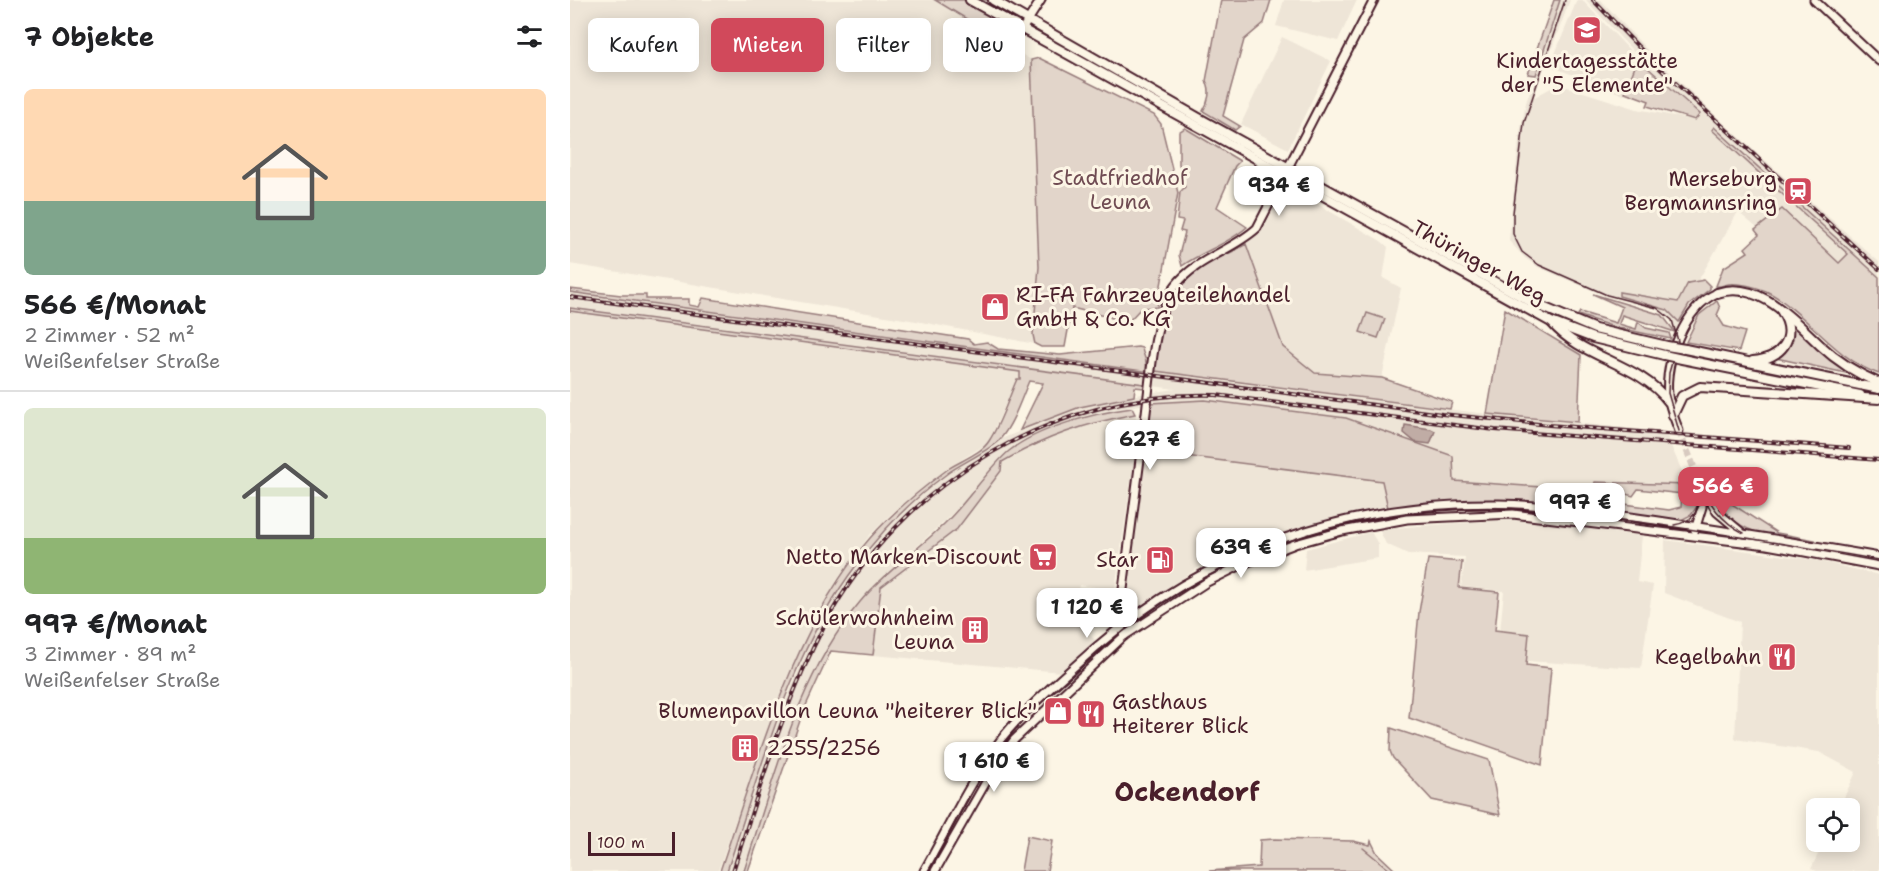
<!DOCTYPE html>
<html lang="de">
<head>
<meta charset="utf-8">
<style>
	body { margin:0; font-family:"Shantell Sans",sans-serif; background:#f6f6f6; color:#202124; height:100vh; display:flex; flex-direction:column; font-size:22px; white-space:nowrap }
	* { box-sizing:border-box; margin:0 }
	p { font-size:20px; color:#757577 }
	.icon { flex:none; width:33px; height:33px; fill:none; stroke:currentColor; stroke-width:2; stroke-linecap:round; stroke-linejoin:round }
	.map { position:relative; flex:1; overflow:hidden }
	.side { display:flex; flex-direction:column; background:#fff; width:570px }
	.side>* { flex:none }
	.banner { position:absolute; left:18px; top:18px; width:570px; height:54px; display:flex; gap:12px }
	.tools { position:absolute; left:1236px; top:798px; display:grid; gap:12px }
	.tools a { display:grid; place-items:center; width:54px; height:54px; border-radius:9px; background:#fff; box-shadow:0 3px 15px #0003; font-size:30px }
	.scale { position:absolute; left:18px; bottom:15px; width:87px; box-sizing:border-box; padding-left:6px; border:3px solid #4a1f2b; border-top:0; font-size:16px; line-height:21px; white-space:nowrap; color:#4a1f2b; -webkit-text-stroke:4px #fcf5e5; paint-order:stroke }
	.price { position:absolute; translate:-50% -51px; padding:0 14px; border-radius:12px; background:#fff; color:#222; font-size:20px; line-height:39px; filter:drop-shadow(0 2px 3px #0008) }
	.price::after { content:''; position:absolute; left:50%; top:36px; width:18px; height:14px; margin-left:-9px; background:inherit; clip-path:polygon(0 0,100% 0,50% 100%) }
	.price.active { background:#d1495b; color:#fff }
	ul { padding:0; list-style:none }
	li { display:grid; align-content:center; gap:12px; height:318px; padding:0 24px }
	li+li { border-top:2px solid #e0e0e0 }
	li span { display:grid; place-items:center; height:186px; border-radius:9px; color:#555 }
	li>.icon { margin-inline-start:auto }
	span .icon { width:108px; height:108px; fill:#fffc; stroke-width:1 }
	li b { font-size:26px }
	h2 { display:flex; justify-content:space-between; align-items:center; height:72px; padding:0 24px; font-size:26px }
	.tag { padding:0 21px; border-radius:9px; background:#fff; box-shadow:0 3px 15px #0003; font-size:21px; line-height:54px }
	.tag.active { background:#d1495b; color:#fff }
	main { display:flex; flex:1; min-height:0 }
	.map>svg:first-child { display:block }
</style>
</head>
<body>
<main>
<section class="side">
<h2>7 Objekte<svg class="icon" aria-label="filters" viewBox="0 0 24 24"><path d="M4 7h16M4 17h16"/><circle cx="9" cy="7" r="2"/><circle cx="15" cy="17" r="2"/></svg></h2>
<ul>
<li><span style="background:linear-gradient(#ffd9b3 60%,#7fa58c 0)"><svg class="icon" aria-label="home" viewBox="0 0 24 24"><path d="M3 11l9-7 9 7M6 9v11h12V9"/></svg></span><div><b>566 €/Monat</b><p>2 Zimmer · 52 m²</p><p>Weißenfelser Straße</p></div></li>
<li><span style="background:linear-gradient(#dfe7d0 70%,#8fb573 0)"><svg class="icon" aria-label="home" viewBox="0 0 24 24"><path d="M3 11l9-7 9 7M6 9v11h12V9"/></svg></span><div><b>997 €/Monat</b><p>3 Zimmer · 89 m²</p><p>Weißenfelser Straße</p></div></li>
</ul>
</section>
<div class="map">
<svg width="1309" height="871" viewBox="0 0 1309 871">
	<rect width="100%" height="100%" fill="#fcf5e5"/>
	<filter id="ink" filterUnits="userSpaceOnUse"><feTurbulence type="fractalNoise" baseFrequency=".0167" numOctaves="2"/><feDisplacementMap in="SourceGraphic" scale="12" xChannelSelector="R" yChannelSelector="G"/><feConvolveMatrix kernelMatrix="1 2 1 2 8 2 1 2 1" color-interpolation-filters="sRGB"/></filter>
	<g filter="url(#ink)">
		<g fill="#eee5d7">
			<polygon points="0,0 365,0 461,60 469,267 463,335 465,344 346,321 0,264"/>
			<polygon points="714,0 787,0 768,41 706,26"/>
			<polygon points="990,0 1000,0 963,98 988,84 1067,109 1125,120 1130,114 1074,63 1016,0 1031,0 1082,55 1150,120 1309,262 1309,277 1144,128 1142,130 1278,254 1269,264 1192,232 1168,212 1114,305 1090,307 1106,318 1109,322 1106,330 1097,315 1086,309 1024,291 968,267 955,258 939,241 949,138 956,103"/>
			<polygon points="1007,0 1012,0 1068,59 1054,95 980,66"/>
			<polygon points="712,37 761,61 718,149 671,124"/>
			<polygon points="716,186 811,241 818,247 813,278 831,288 812,378 746,373 713,347 676,244 692,230"/>
			<polygon points="0,292 574,371 917,414 1095,432 1118,485 1026,482 1025,486 972,487 884,481 776,418 635,400 591,402 563,406 482,429 439,451 400,497 310,581 274,623 259,645 233,700 174,871 157,871 202,735 242,637 270,587 310,536 336,508 377,474 431,439 510,407 540,399 605,389 0,308"/>
			<polygon points="0,311 450,372 450,379 447,379 418,443 378,468 321,514 299,536 267,580 242,625 212,689 148,871 0,871"/>
			<polygon points="565,414 569,427 545,589 509,585 502,617 525,640 491,672 303,655 311,588 388,528 432,471 433,463 468,443 521,422"/>
			<polygon points="576,451 813,481 818,508 750,521 664,551 628,568 558,613 555,612 555,604"/>
			<polygon points="1026,516 1114,527 1114,532 1026,521"/>
			<polygon points="943,519 1072,536 1067,582 1083,585 1071,668 956,661 959,634 930,631 934,591 891,587 895,557 838,554 816,544 809,529"/>
			<polygon points="801,532 808,544 808,558 734,570 736,549"/>
			<polygon points="1095,540 1245,560 1309,575 1309,871 1247,871 1241,869 1254,842 1280,842 1280,808 1269,808 1286,772 1249,752 1165,739 1170,622 1094,593"/>
		</g>
		<g fill="#e2d5ca" stroke="#967a7a" stroke-width="1.5" fill-rule="evenodd">
			<polygon points="365,0 438,0 428,38"/>
			<path d="M651,0H701L694,23L674,40L653,116L670,126L665,130L633,111C638,103 642,90 636,81Z"/>
			<polygon points="984,0 990,0 966,75 958,74"/>
			<polygon points="469,58 584,115 591,124 608,193 587,307 571,308 558,322 502,308 495,347 471,347 465,344 463,335 469,267 461,60"/>
			<polygon points="1068,59 1130,114 1125,120 1077,106 1079,101 1055,92"/>
			<path d="M1144,127L1309,277V374C1262,358 1236,311 1196,291C1185,287 1170,283 1159,284C1153,285 1151,287 1146,286L1153,268L1178,252L1175,248L1189,235L1185,230L1212,209L1269,263L1278,254L1142,130Z"/>
			<path d="M615,128L670,161L665,166L647,207L677,227C658,244 633,251 612,266L609,255L615,232L610,231L613,221L607,220L610,192L615,187L609,164V132Z"/>
			<path d="M676,244L713,347L745,373L812,378L882,402L880,409L585,371C590,338 592,295 622,273C638,261 659,255 676,244Z"/>
			<polygon points="1134,280 1140,286 1140,289 1119,305 1109,322 1097,310 1049,296 1049,292 1108,302 1118,283"/>
			<path d="M0,289L51,295H76V299H119V305L129,307L133,298L398,339L404,344L417,342L428,349L490,355L568,347L572,348C573,357 578,358 576,371H573L0,292Z"/>
			<polygon points="1023,294 1092,315 1105,332 1052,315 1049,324 1066,329 1068,322 1076,328 1099,333 1101,339 1044,327 1008,315 1010,312 1046,323 1052,307"/>
			<polygon points="1147,301 1150,308 1147,315 1154,326 1175,332 1169,351 1116,342 1129,315"/>
			<path d="M0,308L574,384V388L565,387L564,396L510,407L450,430L473,383L459,381C451,399 444,422 431,438C421,450 392,463 378,473C344,498 313,529 288,563C220,651 192,767 157,871H150C187,763 224,625 300,538C322,513 351,489 378,469C390,461 412,453 419,441C431,423 438,399 447,379H450V372L0,311Z"/>
			<polygon points="935,309 1011,355 1008,422 917,414"/>
			<polygon points="797,313 815,319 808,338 790,332"/>
			<polygon points="1221,324 1254,353 1285,375 1206,358 1213,352"/>
			<path d="M635,400L776,418L883,456L884,481L972,487L1024,486L1025,482L1118,485L1125,482L1129,494L1128,505L1121,515L1111,520L1046,511L915,500L818,508L812,481L576,451L581,403ZM1029,487L1063,496L1068,489L1112,494L1111,507L1099,510L1040,502V493Z"/>
			<path d="M562,408L565,414C516,423 475,437 432,462L431,471L387,529L311,587L303,655L261,651L233,712L178,871H174C204,780 227,677 290,602C316,571 351,548 379,519C399,499 420,467 439,451C469,427 525,413 562,408Z"/>
			<path d="M1134,478L1143,479L1157,488L1151,497L1207,533L1245,540L1244,544C1191,534 1157,535 1134,478Z"/>
			<polygon points="858,559 892,562 889,588 929,592 925,630 959,634 956,665 981,668 972,765 839,718 849,612"/>
			<polygon points="821,728 919,760 930,815 862,800 823,758 820,751"/>
			<polygon points="457,836 482,841 477,871 451,871"/>
			<polygon points="704,839 783,841 800,845 801,841 807,853 826,871 639,871 689,867 690,840"/>
		</g>
		<polygon fill="#c0aca5" stroke="#917474" stroke-width="1.5" points="835,425 861,429 865,431 860,444 845,442 834,433"/>
		<g fill="none" stroke-linecap="round" stroke-linejoin="round">
			<polyline stroke="#917474" stroke-width="1.5" points="793,848 821,871"/>
			<polyline stroke="#d8cac0" stroke-width="7" stroke-dasharray="7 3.5" stroke-linecap="butt" points="1109,431 1129,480"/>
			<g stroke="#4a1f2b" stroke-width="11">
				<g id="secondary">
					<polyline points="1244,0 1309,61"/>
					<polyline points="453,28 471,0"/>
					<polyline points="690,163 702,179 704,195"/>
					<path d="M1109,431C1105,420 1099,407 1098,395C1094,361 1115,307 1147,293"/>
					<polyline points="1129,480 1147,512 1171,532"/>
					<polyline points="1125,530 1132,507 1132,491"/>
					<path d="M554,636L549,620C557,554 566,488 575,421C580,384 583,314 606,285C627,258 662,251 687,228L804,0"/>
					<path d="M354,871C378,828 400,781 430,741C456,707 493,677 525,648C638,550 780,502 929,504C982,505 1037,514 1089,521C1163,532 1236,544 1309,557"/>
					<polyline points="365,871 428,761 444,740 554,636 637,582 675,563 725,544 772,531 837,519 943,514 1197,545 1309,566"/>
				</g>
			</g>
			<g stroke="#4a1f2b" stroke-width="12">
				<g id="primary">
					<polyline points="400,0 981,322 1023,338 1094,355"/>
					<polyline points="423,0 627,117 963,303 1025,329 1097,346"/>
					<path d="M1147,293C1188,279 1223,320 1250,345C1267,361 1288,374 1309,383"/>
					<path d="M982,323C1013,359 1068,362 1099,402"/>
					<polyline points="1115,349 1309,389"/>
					<polyline points="1112,359 1290,395"/>
					<path d="M1183,361C1210,359 1229,338 1212,312"/>
					<polyline points="1103,415 1112,396 1130,387 1309,399"/>
				</g>
			</g>
			<use href="#secondary" stroke="#fcf5e5" stroke-width="7"/>
			<use href="#primary" stroke="#fcf5e5" stroke-width="8"/>
			<g stroke="#4a1f2b" stroke-width="1.5">
				<polyline points="995,0 954,123 943,213 943,234 952,252 969,265 1037,295 1087,308 1102,320 1108,341 1099,373 1098,393 1109,431"/>
				<path d="M1129,480C1139,503 1151,522 1174,533"/>
				<path d="M1104,525C1124,522 1132,507 1131,489"/>
				<path d="M358,871C382,830 402,785 430,747C453,716 486,691 513,666C630,556 782,502 942,508C985,510 1027,517 1069,522C1149,533 1229,546 1309,560"/>
			</g>
			<g stroke="#4a1f2b" stroke-width="4">
				<g id="rail">
					<polyline points="1023,0 1086,65 1309,269"/>
					<polyline points="0,297 872,414 979,425 1279,448"/>
					<path d="M163,871C190,788 214,702 255,624C331,482 485,390 646,395L925,430L1309,460"/>
				</g>
			</g>
			<use href="#rail" stroke="#fcf5e5" stroke-width="1.5" stroke-dasharray="4.5" stroke-linecap="butt"/>
			<g stroke="#4a1f2b" stroke-width="12" stroke-linecap="butt">
				<g id="primary-bridge">
					<polyline points="1097,346 1115,349"/>
					<polyline points="1094,355 1112,359"/>
				</g>
			</g>
			<use href="#primary-bridge" stroke="#fcf5e5" stroke-width="8"/>
		</g>
	</g>
	<defs>
		<g id="school-square" transform="scale(1.5)"><rect x="-9" y="-9" width="18" height="18" rx="4" fill="#d1495b" stroke="#fcf5e5"/><path d="M0-5L7-2L0 1L-7-2ZM-4 1L0 2.5L4 1V4Q0 6-4 4Z" fill="#fff"/></g>
		<g id="station-square" transform="scale(1.5)"><rect x="-9" y="-9" width="18" height="18" rx="4" fill="#d1495b" stroke="#fcf5e5"/><path d="M-3-6H3Q5-6 5-4V2Q5 4 3 4L4.5 6H3L1.5 4h-3L-3 6H-4.5L-3 4Q-5 4-5 2V-4Q-5-6-3-6ZM-3.5-4v3h7v-3ZM-3.5 1v1.5H-2V1ZM2 1v1.5H3.5V1Z" fill="#fff"/></g>
		<g id="shop-square" transform="scale(1.5)"><rect x="-9" y="-9" width="18" height="18" rx="4" fill="#d1495b" stroke="#fcf5e5"/><path d="M-5-2.5h2.3a2.7 3.5 0 0 1 5.4 0H5L5.5 6h-11ZM-1.5-2.5h3a1.5 2.3 0 0 0-3 0Z" fill="#fff"/></g>
		<g id="supermarket-square" transform="scale(1.5)"><rect x="-9" y="-9" width="18" height="18" rx="4" fill="#d1495b" stroke="#fcf5e5"/><path d="M-6-5.5h2.5l.6 2H6L4.5 2H-2.5L-4.4-4H-6ZM-1.5 3.2a1.3 1.3 0 1 0 .1 0ZM3 3.2a1.3 1.3 0 1 0 .1 0Z" fill="#fff"/></g>
		<g id="fuel-square" transform="scale(1.5)"><rect x="-9" y="-9" width="18" height="18" rx="4" fill="#d1495b" stroke="#fcf5e5"/><path d="M-5.5-6h7V0h2V4h1.3V-2.5L3-4.5l.8-.8L6-3V5H2.5V1h-1V6h-7ZM-4.2-4.7v3.2H.2V-4.7Z" fill="#fff"/></g>
		<g id="building-square" transform="scale(1.5)"><rect x="-9" y="-9" width="18" height="18" rx="4" fill="#d1495b" stroke="#fcf5e5"/><path d="M-4-6H4V6H1V3H-1V6H-4ZM-2.5-4.3h1.7v1.8h-1.7ZM.8-4.3h1.7v1.8H.8ZM-2.5-1h1.7V.8h-1.7ZM.8-1h1.7V.8H.8Z" fill="#fff"/></g>
		<g id="restaurant-square" transform="scale(1.5)"><rect x="-9" y="-9" width="18" height="18" rx="4" fill="#d1495b" stroke="#fcf5e5"/><path d="M-5-6h1v4h1v-4h1v4h1v-4h1v5L-1.5 .5V6h-2V.5L-5-1ZM5-6V6H3V1.5H1.5Q1.5-4 5-6Z" fill="#fff"/></g>
	</defs>
	<g fill-rule="evenodd">
		<use href="#school-square" x="1017" y="30"/>
		<use href="#station-square" x="1228" y="191"/>
		<use href="#shop-square" x="425" y="307"/>
		<use href="#supermarket-square" x="473" y="557"/>
		<use href="#fuel-square" x="590" y="560"/>
		<use href="#building-square" x="405" y="630"/>
		<use href="#restaurant-square" x="1212" y="657"/>
		<use href="#shop-square" x="488" y="711"/>
		<use href="#restaurant-square" x="521" y="714"/>
		<use href="#building-square" x="175" y="748"/>
	</g>
	<g text-anchor="middle" dominant-baseline="central" stroke-width="6" stroke-linejoin="round" paint-order="stroke">
		<g font-size="21" fill="#4a1f2b" stroke="#fcf5e5" text-anchor="end">
			<text x="1017" y="61" text-anchor="middle">Kindertagesstätte<tspan x="1017" dy="24">der "5 Elemente"</tspan></text>
			<text x="1207" y="179">Merseburg<tspan x="1207" dy="24">Bergmannsring</tspan></text>
			<text x="446" y="295" text-anchor="start">RI-FA Fahrzeugteilehandel<tspan x="446" dy="24">GmbH &amp; Co. KG</tspan></text>
			<text x="452" y="557">Netto Marken-Discount</text>
			<text x="569" y="560">Star</text>
			<text x="384" y="618">Schülerwohnheim<tspan x="384" dy="24">Leuna</tspan></text>
			<text x="1191" y="657">Kegelbahn</text>
			<text x="542" y="702" text-anchor="start">Gasthaus<tspan x="542" dy="24">Heiterer Blick</tspan></text>
			<text x="467" y="711">Blumenpavillon Leuna "heiterer Blick"</text>
			<text x="196" y="748" text-anchor="start">2255/2256</text>
		</g>
		<g font-size="21" fill="#704c53" stroke="#fcf5e5">
			<text x="550" y="178">Stadtfriedhof<tspan x="550" dy="24">Leuna</tspan></text>
		</g>
		<g font-size="21" fill="#4a1f2b" stroke="#fcf5e5">
			<text transform="translate(909 262) rotate(29)">Thüringer Weg</text>
		</g>
		<g font-size="27" font-weight="bold" fill="#4a1f2b" stroke="#fcf5e5">
			<text x="617" y="791">Ockendorf</text>
		</g>
	</g>
</svg>
<div class="tools">
<a><svg class="icon" aria-label="locate" viewBox="0 0 24 24"><circle cx="12" cy="12" r="6"/><path d="M12 2v4M12 18v4M2 12h4M18 12h4"/></svg></a>
</div>
<div class="scale">100 m</div>
<b class="price" style="left:709px;top:217px">934 €</b>
<b class="price" style="left:580px;top:471px">627 €</b>
<b class="price active" style="left:1153px;top:518px">566 €</b>
<b class="price" style="left:1010px;top:534px">997 €</b>
<b class="price" style="left:671px;top:579px">639 €</b>
<b class="price" style="left:517px;top:639px">1 120 €</b>
<b class="price" style="left:424px;top:793px">1 610 €</b>
<div class="banner">
<a class="tag">Kaufen</a>
<a class="tag active">Mieten</a>
<a class="tag">Filter</a>
<a class="tag">Neu</a>
</div>
</div>
</main>
</body>
</html>
